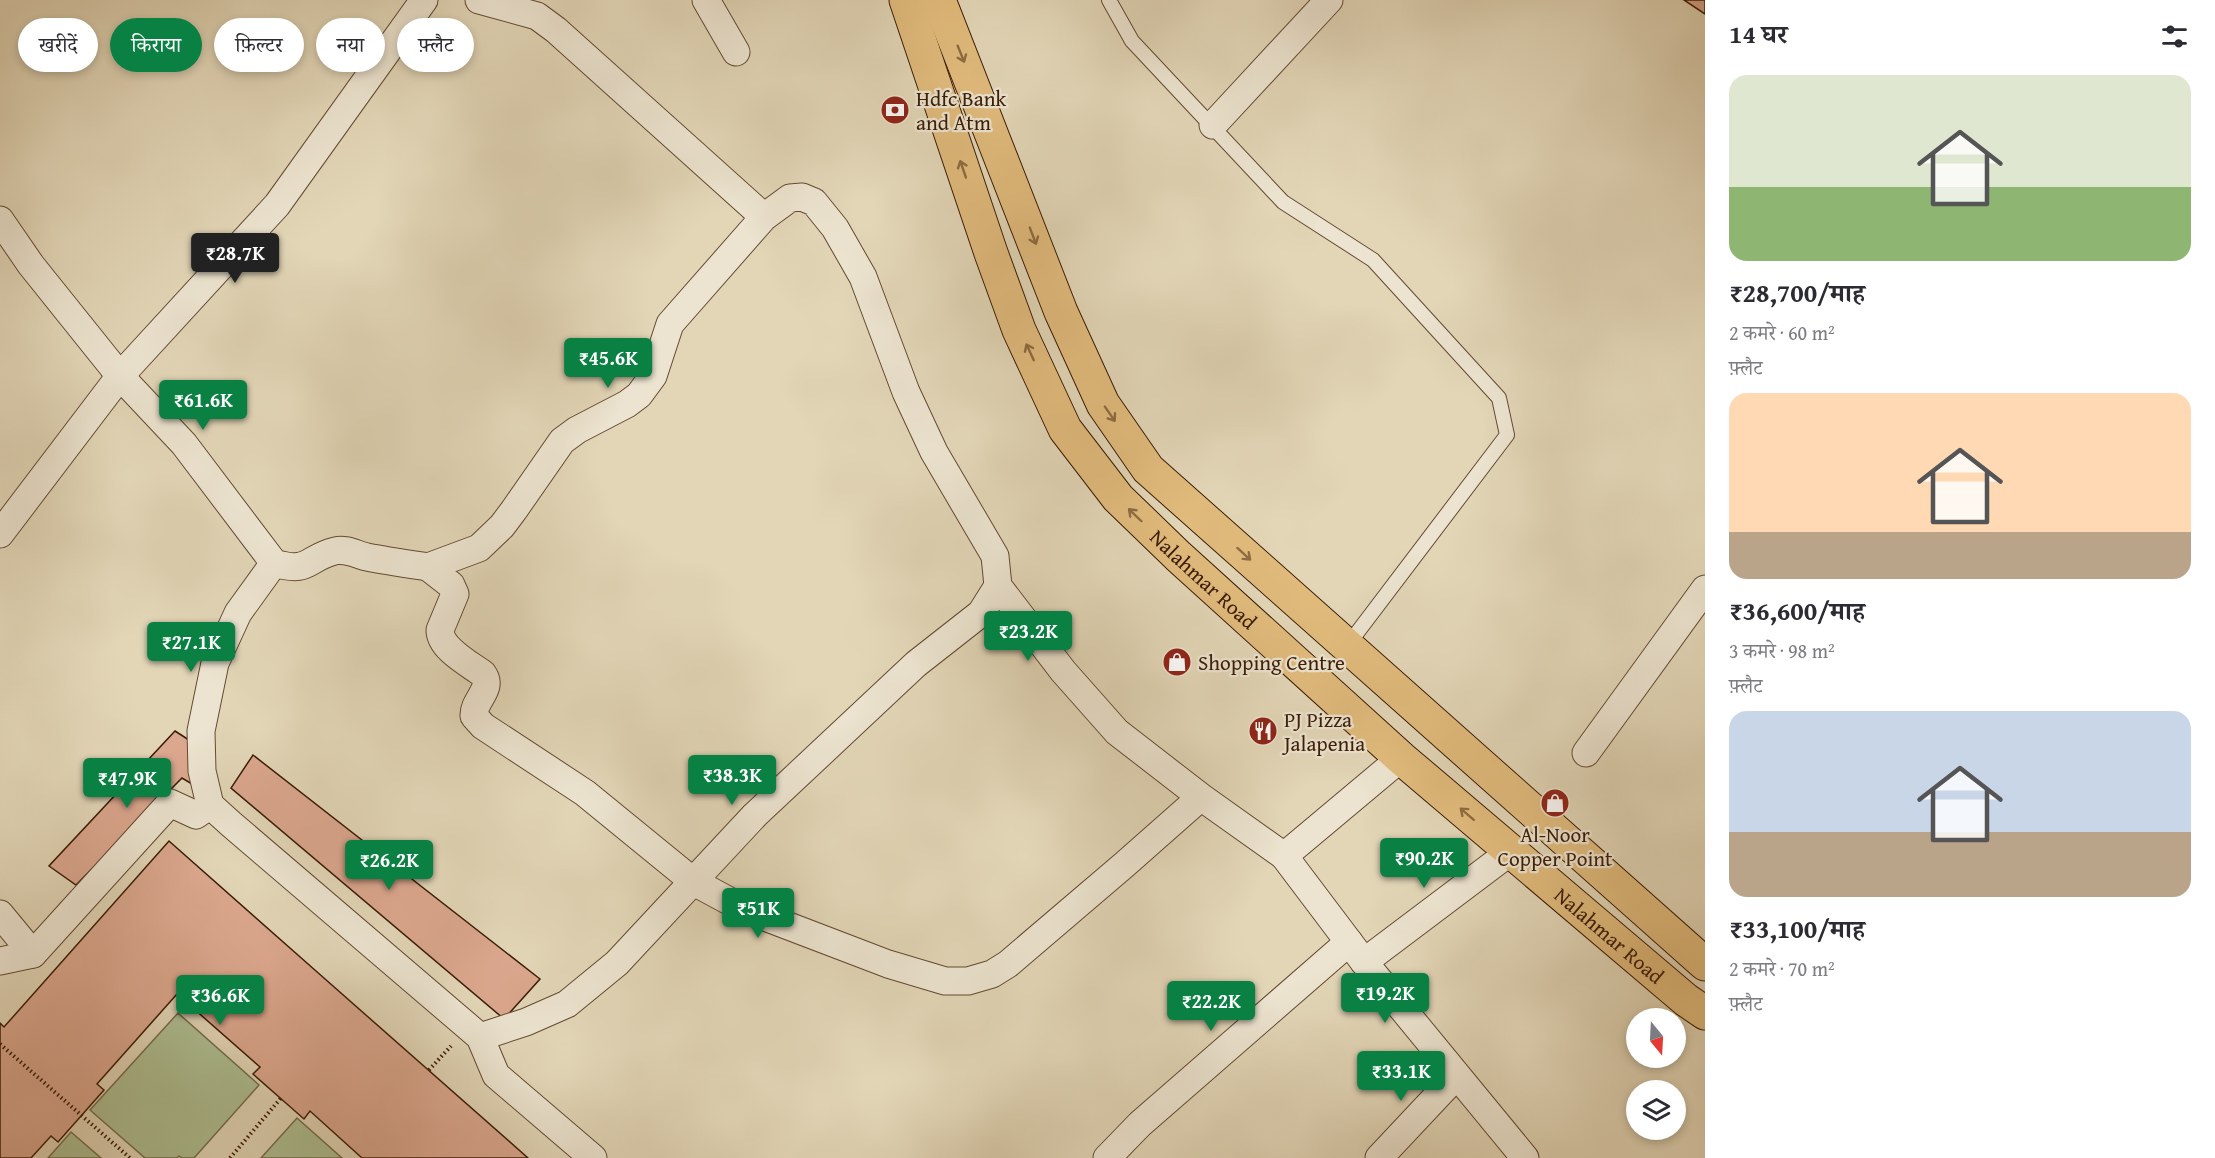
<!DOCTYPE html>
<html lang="hi">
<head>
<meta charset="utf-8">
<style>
	body { margin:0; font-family:"Gentium Book Plus","Noto Serif Devanagari",serif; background:#f2f2f3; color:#2b2b33; height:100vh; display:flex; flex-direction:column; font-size:22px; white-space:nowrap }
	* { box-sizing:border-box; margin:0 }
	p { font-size:20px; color:#7c7c81 }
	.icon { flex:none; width:33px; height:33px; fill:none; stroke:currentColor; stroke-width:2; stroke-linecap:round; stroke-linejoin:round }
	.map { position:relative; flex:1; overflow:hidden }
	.panel { display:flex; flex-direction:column; background:#fff; width:510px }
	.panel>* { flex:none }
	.guide { position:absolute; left:18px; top:18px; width:570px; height:54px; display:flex; gap:12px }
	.needle { width:39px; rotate:162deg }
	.controls { position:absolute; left:1626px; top:1008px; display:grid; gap:12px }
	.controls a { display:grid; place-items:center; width:60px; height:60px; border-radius:50%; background:#fff; box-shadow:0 3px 9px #0003; font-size:30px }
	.price { position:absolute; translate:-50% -51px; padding:0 14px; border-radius:6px; background:#0b8043; color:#fff; font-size:20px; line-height:39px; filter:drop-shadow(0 2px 3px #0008) }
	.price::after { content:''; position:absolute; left:50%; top:36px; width:18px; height:14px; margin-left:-9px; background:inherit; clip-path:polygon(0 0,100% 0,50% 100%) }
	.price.selected { background:#222; color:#fff }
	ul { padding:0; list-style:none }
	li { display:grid; align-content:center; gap:12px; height:318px; padding:0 24px }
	li span { display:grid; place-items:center; height:186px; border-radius:18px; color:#555 }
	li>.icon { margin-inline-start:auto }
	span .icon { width:108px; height:108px; fill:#fffc; stroke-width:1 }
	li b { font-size:26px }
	h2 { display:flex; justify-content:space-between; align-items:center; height:72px; padding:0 24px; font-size:26px }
	.tag { padding:0 21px; border-radius:27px; background:#fff; box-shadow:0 3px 9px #0003; font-size:21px; line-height:54px }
	.tag.selected { background:#0b8043; color:#fff }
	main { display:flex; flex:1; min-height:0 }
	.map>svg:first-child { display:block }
</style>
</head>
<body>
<main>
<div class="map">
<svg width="1705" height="1158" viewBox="0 0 1705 1158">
	<rect width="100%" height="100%" fill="#e2d6b7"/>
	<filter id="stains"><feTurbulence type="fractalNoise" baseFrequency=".00333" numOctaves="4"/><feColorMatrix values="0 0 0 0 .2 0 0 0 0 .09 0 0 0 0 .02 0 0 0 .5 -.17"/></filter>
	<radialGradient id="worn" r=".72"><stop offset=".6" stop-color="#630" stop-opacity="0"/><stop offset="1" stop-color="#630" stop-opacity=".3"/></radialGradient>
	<g fill="#adbf93" stroke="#746d4c" stroke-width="1.5">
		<polygon points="178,1013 259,1085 194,1158 182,1158 179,1156 177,1158 145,1158 90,1110"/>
		<polygon points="297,1118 342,1158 261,1158"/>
		<polygon points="71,1132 101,1158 48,1158"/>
	</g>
	<g fill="#dba78e" stroke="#3a1b06" stroke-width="1.5">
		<polygon points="1684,0 1705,0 1705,14"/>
		<polygon points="175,731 189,740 192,784 182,778 76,885 49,866"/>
		<polygon points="253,755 540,979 504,1019 231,788"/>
		<polygon points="169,841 316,971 528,1158 362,1158 310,1111 304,1119 253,1074 260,1067 177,994 97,1084 104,1090 58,1142 51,1136 31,1158 0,1158 0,1023 4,1027"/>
	</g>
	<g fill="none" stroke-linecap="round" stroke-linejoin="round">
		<g stroke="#644a32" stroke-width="16">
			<polyline id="lane" points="1109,0 1132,41 1283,202 1373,260 1499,398 1507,435 1347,646"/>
		</g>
		<g stroke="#644a32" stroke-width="29">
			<g id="street">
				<polyline points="479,0 537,16 556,30 764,217"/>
				<polyline points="706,0 736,52"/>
				<polyline points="1213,125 1329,0"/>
				<path d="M0,220L31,265L120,376L184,444L274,563C310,574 306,558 335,551C347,548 357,555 367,557C387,561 408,564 428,567"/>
				<polyline points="0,534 120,376 277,205 424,0"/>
				<polyline points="274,563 238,613 215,663 201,731 202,771 210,805 231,824 480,1037 496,1075 593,1158"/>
				<polyline points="1586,753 1705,589"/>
				<path d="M1201,797L1124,865L1008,964L992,974L968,981H945L888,964L744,909L694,882L585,793L483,726L474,716C473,700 494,689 483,674C470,664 440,649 440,630L455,594L451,585L428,567L479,548L502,526L514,510L562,441L577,430L627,404L639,395L653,376L670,324L764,217L790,198L802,197L814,202L835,228L863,277L906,392L934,452L995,556L998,586L1063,671L1117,732L1201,797L1284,856L1401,758"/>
				<polyline points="1284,856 1364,962 1525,1158"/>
				<polyline points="0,914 33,954"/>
				<polyline points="0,961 33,954 170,803 196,815 210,805"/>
				<polyline points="1364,962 1510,852"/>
				<polyline points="480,1037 526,1022 567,1004 617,963 755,815 916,664 981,613 998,586"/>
				<polyline points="1107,1158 1140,1124 1349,942"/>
				<polyline points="1379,1158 1456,1076"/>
			</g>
		</g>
		<g stroke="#3a1b06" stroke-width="35">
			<g id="primary">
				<path id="s1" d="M906,0L991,253L1019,330L1065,429L1118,498L1178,556L1401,758L1686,1000L1705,1013"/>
				<polyline points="939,0 1061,312 1103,404 1148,469 1705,964"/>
			</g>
		</g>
		<g stroke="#3a1b06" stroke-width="4" stroke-dasharray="1.5 3" stroke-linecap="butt">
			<polyline points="0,1044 130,1158"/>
			<polyline points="429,1070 451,1046"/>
			<polyline points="230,1158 281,1098"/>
		</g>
		<use href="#lane" stroke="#ece4d0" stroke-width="14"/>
		<use href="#street" stroke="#ece4d0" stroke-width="27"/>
		<use href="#primary" stroke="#e1bb7c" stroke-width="33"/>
	</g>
	<defs><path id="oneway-shaft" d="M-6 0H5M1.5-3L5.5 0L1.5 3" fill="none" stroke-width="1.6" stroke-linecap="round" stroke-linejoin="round" transform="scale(1.5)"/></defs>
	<g stroke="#8e6b41">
		<use href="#oneway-shaft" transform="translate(961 54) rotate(68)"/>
		<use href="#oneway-shaft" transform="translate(963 169) rotate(-109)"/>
		<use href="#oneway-shaft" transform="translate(1033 236) rotate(69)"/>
		<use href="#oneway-shaft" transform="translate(1030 352) rotate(-115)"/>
		<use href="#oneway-shaft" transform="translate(1110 414) rotate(55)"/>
		<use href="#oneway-shaft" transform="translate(1135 515) rotate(-136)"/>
		<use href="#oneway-shaft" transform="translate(1244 554) rotate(42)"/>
		<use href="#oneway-shaft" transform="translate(1467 814) rotate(-139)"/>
	</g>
	<defs>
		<g id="bank-disc" transform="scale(1.5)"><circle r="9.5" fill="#8f2418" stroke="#ece4d0"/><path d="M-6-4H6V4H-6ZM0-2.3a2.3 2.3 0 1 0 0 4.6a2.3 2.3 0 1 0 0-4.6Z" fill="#fff"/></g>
		<g id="shop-disc" transform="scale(1.5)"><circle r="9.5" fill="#8f2418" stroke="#ece4d0"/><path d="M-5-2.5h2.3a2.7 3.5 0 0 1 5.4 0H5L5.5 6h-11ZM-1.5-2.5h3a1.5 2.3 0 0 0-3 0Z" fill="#fff"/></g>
		<g id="restaurant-disc" transform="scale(1.5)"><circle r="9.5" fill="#8f2418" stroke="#ece4d0"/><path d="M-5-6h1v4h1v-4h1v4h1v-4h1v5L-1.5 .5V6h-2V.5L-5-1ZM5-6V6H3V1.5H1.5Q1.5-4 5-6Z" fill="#fff"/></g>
	</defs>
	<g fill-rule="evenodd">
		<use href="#bank-disc" x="895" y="110"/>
		<use href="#shop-disc" x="1177" y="662"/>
		<use href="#restaurant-disc" x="1263" y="731"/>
		<use href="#shop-disc" x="1555" y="803"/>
	</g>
	<g text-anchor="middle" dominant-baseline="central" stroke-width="4.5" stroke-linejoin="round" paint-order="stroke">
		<g font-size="21" fill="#3a1b06" stroke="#ece4d0" text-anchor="start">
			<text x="916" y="98">Hdfc Bank<tspan x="916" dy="24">and Atm</tspan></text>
			<text x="1198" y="662">Shopping Centre</text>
			<text x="1284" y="719">PJ Pizza<tspan x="1284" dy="24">Jalapenia</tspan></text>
			<text x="1555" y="834" text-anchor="middle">Al-Noor<tspan x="1555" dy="24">Copper Point</tspan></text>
		</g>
		<g font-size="21" fill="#3a1b06" stroke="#ece4d0">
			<text stroke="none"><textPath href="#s1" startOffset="663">Nalahmar Road</textPath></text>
			<text stroke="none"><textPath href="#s1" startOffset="1203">Nalahmar Road</textPath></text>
		</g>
	</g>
	<rect width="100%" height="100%" filter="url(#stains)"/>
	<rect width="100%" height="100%" fill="url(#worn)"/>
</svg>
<div class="controls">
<a><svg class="needle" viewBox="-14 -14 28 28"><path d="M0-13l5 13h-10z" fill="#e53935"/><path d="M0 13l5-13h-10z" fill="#7c7c81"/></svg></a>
<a><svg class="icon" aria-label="layers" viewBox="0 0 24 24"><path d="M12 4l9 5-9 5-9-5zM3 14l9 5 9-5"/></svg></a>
</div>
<b class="price selected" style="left:235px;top:284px">₹28.7K</b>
<b class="price" style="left:608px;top:389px">₹45.6K</b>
<b class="price" style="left:203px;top:431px">₹61.6K</b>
<b class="price" style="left:1028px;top:662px">₹23.2K</b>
<b class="price" style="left:191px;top:673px">₹27.1K</b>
<b class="price" style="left:732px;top:806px">₹38.3K</b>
<b class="price" style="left:127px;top:809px">₹47.9K</b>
<b class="price" style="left:1424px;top:889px">₹90.2K</b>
<b class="price" style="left:389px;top:891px">₹26.2K</b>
<b class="price" style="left:758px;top:939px">₹51K</b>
<b class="price" style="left:1385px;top:1024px">₹19.2K</b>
<b class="price" style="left:220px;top:1026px">₹36.6K</b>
<b class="price" style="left:1211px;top:1032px">₹22.2K</b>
<b class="price" style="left:1401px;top:1102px">₹33.1K</b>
<div class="guide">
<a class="tag">खरीदें</a>
<a class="tag selected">किराया</a>
<a class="tag">फ़िल्टर</a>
<a class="tag">नया</a>
<a class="tag">फ़्लैट</a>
</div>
</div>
<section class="panel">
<h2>14 घर<svg class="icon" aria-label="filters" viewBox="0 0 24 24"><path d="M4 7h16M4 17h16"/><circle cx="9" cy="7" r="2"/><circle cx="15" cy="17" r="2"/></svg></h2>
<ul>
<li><span style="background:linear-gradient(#dfe7d0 60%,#8fb573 0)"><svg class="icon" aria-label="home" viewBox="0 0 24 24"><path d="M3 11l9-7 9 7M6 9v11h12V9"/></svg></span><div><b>₹28,700/माह</b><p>2 कमरे · 60 m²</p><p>फ़्लैट</p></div></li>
<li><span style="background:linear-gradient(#ffd9b3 75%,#b9a48a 0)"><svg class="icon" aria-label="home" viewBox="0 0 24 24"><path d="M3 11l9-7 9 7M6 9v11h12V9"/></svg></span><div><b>₹36,600/माह</b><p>3 कमरे · 98 m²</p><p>फ़्लैट</p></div></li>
<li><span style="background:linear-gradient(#c9d6e8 65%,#b9a48a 0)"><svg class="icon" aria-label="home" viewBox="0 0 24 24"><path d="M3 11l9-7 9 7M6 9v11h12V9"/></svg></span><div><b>₹33,100/माह</b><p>2 कमरे · 70 m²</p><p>फ़्लैट</p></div></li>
</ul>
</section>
</main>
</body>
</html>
